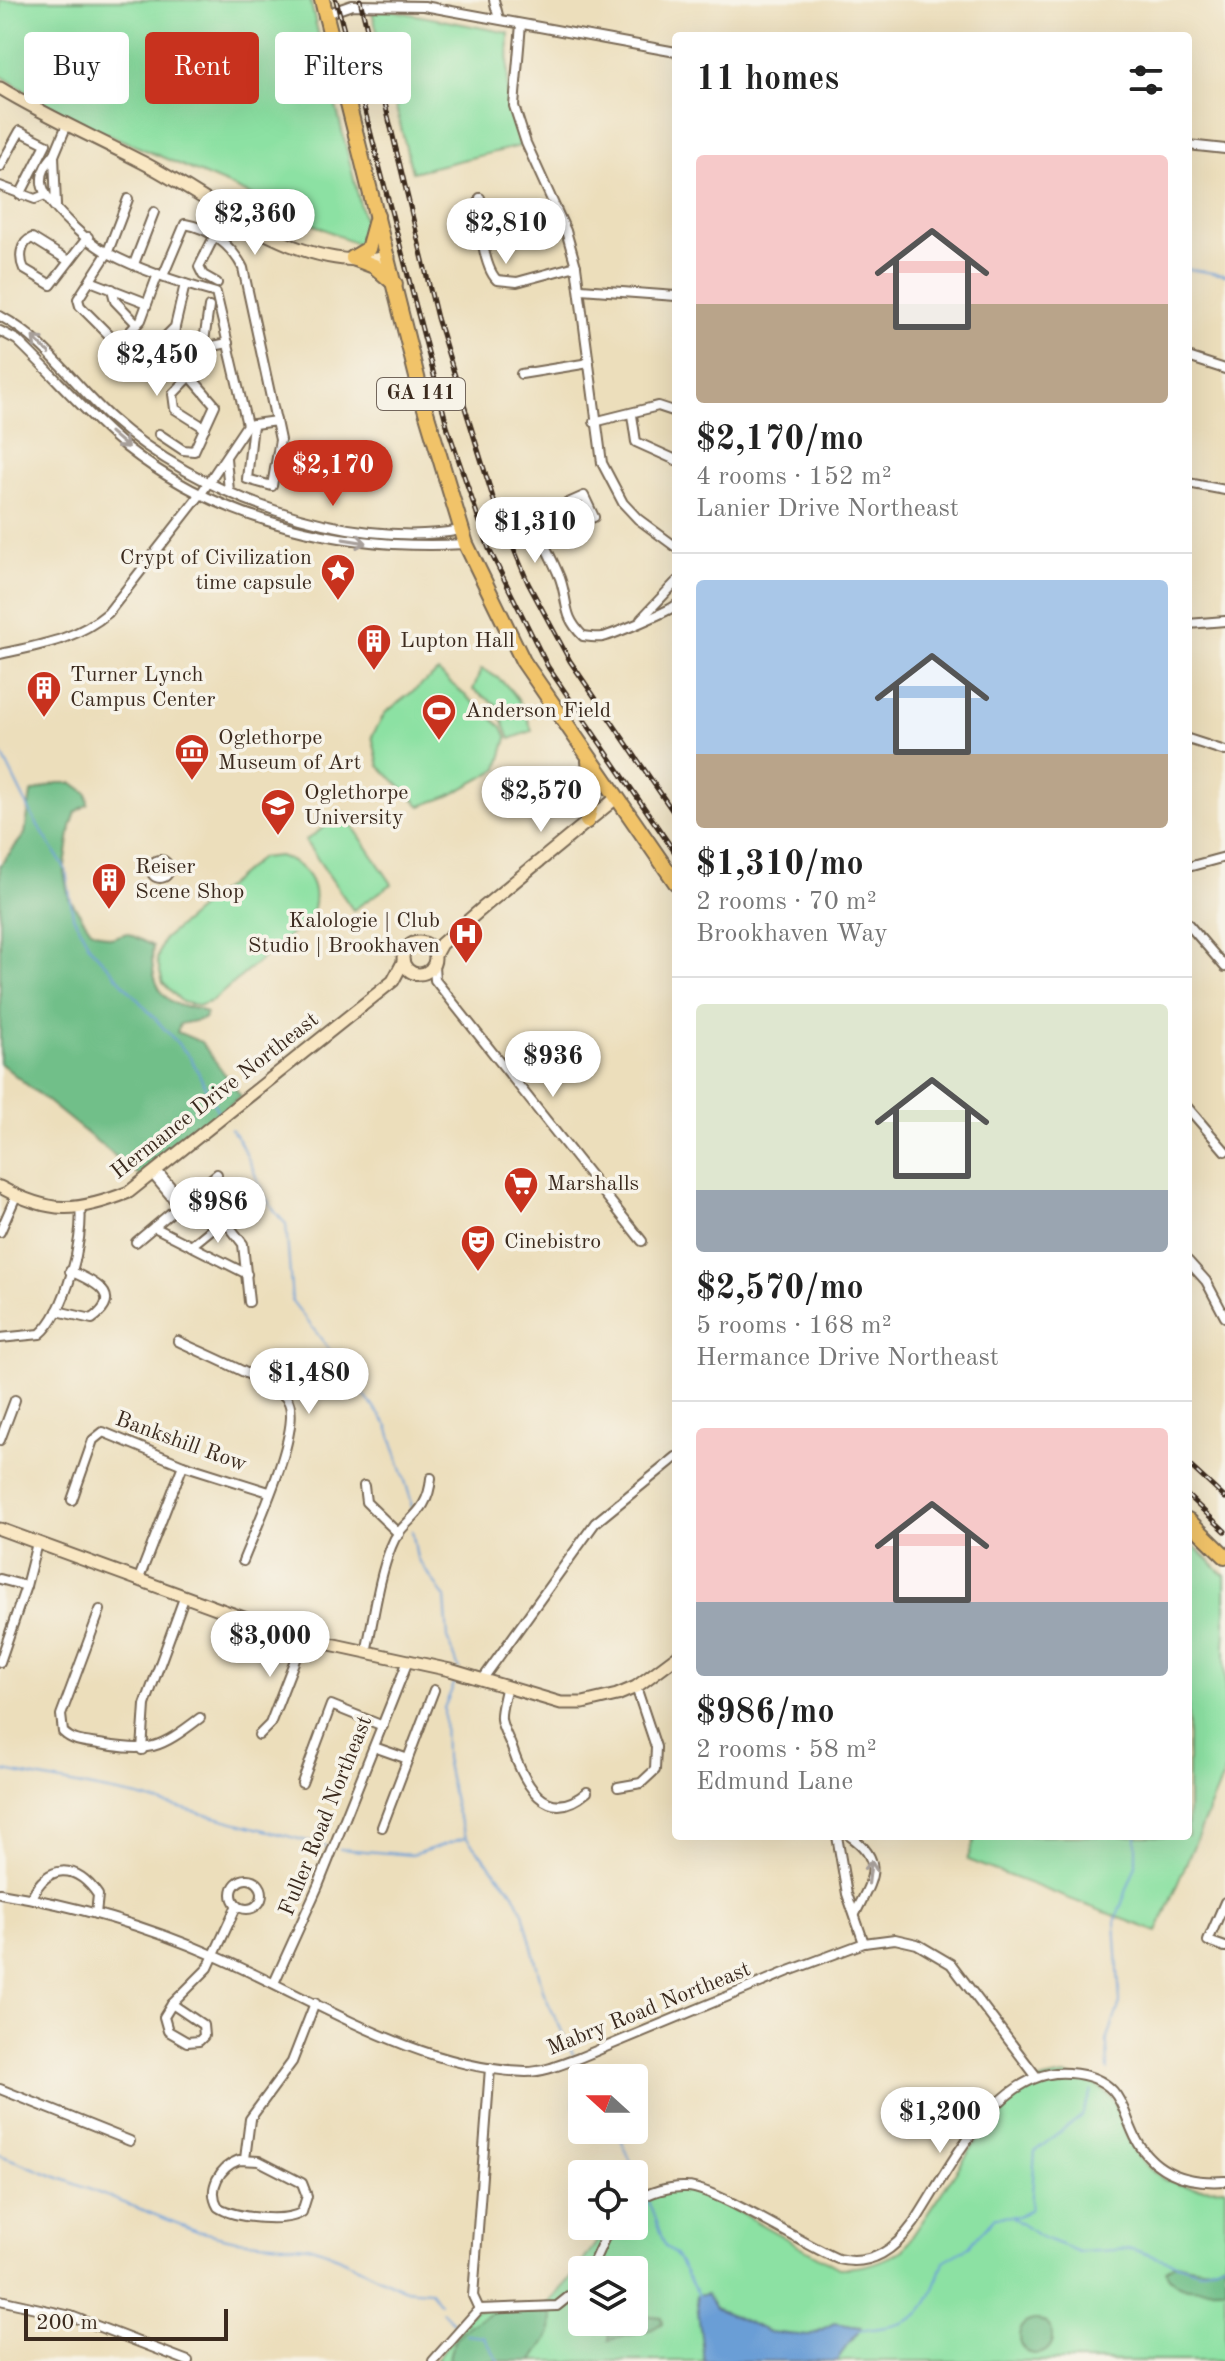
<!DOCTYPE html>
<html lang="en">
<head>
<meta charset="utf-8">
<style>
	body { margin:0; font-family:"Old Standard TT",serif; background:#f6f6f6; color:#222; height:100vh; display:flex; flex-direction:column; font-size:30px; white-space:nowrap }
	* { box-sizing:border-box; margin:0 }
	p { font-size:26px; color:#767676 }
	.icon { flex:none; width:44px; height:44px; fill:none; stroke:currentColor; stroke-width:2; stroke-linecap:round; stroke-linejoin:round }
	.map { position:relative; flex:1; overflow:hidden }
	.sheet { position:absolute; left:672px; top:32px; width:520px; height:1808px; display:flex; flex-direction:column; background:#fff; border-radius:8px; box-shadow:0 8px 32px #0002 }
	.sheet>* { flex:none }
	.banner { position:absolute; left:24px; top:32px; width:528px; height:72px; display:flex; gap:16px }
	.needle { width:52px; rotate:291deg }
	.controls { position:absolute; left:568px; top:2064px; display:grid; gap:16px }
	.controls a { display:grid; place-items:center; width:80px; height:80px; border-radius:8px; background:#fff; box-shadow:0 8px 32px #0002; font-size:40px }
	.scale { position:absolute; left:24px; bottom:20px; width:204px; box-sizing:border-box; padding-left:8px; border:4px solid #3b2a1e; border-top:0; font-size:22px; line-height:28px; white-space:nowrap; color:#3b2a1e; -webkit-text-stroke:6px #f7f3e8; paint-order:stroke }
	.price { position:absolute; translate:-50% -68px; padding:0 18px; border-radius:28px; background:#fff; color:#222; font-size:26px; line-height:52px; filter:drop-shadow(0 2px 4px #0008) }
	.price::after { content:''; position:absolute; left:50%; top:48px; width:24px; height:18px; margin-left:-12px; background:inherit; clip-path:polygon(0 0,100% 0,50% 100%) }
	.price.on { background:#c8321e; color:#fff }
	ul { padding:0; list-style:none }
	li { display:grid; align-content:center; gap:16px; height:424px; padding:0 24px }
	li+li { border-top:2px solid #e0e0e0 }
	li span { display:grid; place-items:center; height:248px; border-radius:8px; color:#555 }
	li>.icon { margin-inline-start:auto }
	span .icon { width:144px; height:144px; fill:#fffc; stroke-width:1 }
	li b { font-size:34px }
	h2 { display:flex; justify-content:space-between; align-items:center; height:96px; padding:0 24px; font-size:34px }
	.pill { padding:0 28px; border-radius:8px; background:#fff; box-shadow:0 8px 32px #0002; font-size:28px; line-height:72px }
	.pill.on { background:#c8321e; color:#fff }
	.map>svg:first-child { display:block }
</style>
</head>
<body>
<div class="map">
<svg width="1225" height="2361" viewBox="0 0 1225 2361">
	<rect width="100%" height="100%" fill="#f7f3e8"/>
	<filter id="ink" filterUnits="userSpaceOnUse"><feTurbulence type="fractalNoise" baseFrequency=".0125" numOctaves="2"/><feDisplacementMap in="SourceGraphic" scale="16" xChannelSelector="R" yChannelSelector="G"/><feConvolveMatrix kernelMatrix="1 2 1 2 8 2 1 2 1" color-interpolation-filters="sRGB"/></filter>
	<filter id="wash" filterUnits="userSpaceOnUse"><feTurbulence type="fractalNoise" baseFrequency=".006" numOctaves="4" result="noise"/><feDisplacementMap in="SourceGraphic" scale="32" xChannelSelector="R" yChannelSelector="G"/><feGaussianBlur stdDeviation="1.8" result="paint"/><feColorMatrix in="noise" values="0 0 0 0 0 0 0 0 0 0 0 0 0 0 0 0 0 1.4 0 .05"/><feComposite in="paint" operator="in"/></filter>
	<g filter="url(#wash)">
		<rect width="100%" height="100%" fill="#ecdebb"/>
		<g fill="#8ce1a3" stroke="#648660" stroke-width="2" fill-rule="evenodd">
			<polygon points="0,0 310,0 370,245 367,249 233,187 67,117 0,75"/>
			<polygon points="385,9 509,33 507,108 520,146 412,172 372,11"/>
			<path d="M481,669C508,679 524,704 532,731L510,739L496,704L473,690Z"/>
			<polygon points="438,672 502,727 507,738 498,769 449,796 421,806 379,766 372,736 385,713"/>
			<polygon points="344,813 392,884 353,910 305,841"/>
			<path d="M279,856C309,866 323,889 309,919L212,1001L198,1006L182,1002L163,983L157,960L160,949L164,939L260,858Z"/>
			<polygon points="1188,1540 1225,1576 1225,1772 1157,1932 967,1860 976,1836 1188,1836"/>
			<path d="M1064,2076C1081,2080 1097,2082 1110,2096C1118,2105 1122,2125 1127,2136C1146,2181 1181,2191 1225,2188V2361H436L474,2310L544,2308L572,2277L608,2226H634V2203L663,2185L703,2192L839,2268C864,2268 880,2263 903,2250L1000,2106C1019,2087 1037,2080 1064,2076ZM582,2270H634V2322H582Z"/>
		</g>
		<g fill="#71bf89" stroke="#567454" stroke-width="2">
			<path d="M57,783H73L87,793L88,804L76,812L71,827L64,872L69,898L91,930L111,938L127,933L153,946C150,968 155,998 181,1006C191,1009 197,1006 206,1013L204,1019L180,1024L177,1032L201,1042L241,1096L141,1177L0,1063V865L25,834L31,793Z"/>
			<path d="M1225,2261V2288C1200,2287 1178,2296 1165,2270L1176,2263C1195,2268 1208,2271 1225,2261Z"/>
			<path d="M498,2311L552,2313L551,2333L533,2361H449C451,2335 474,2318 498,2311Z"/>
			<polygon points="634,2314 661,2317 662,2323 649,2331 609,2340 610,2329 620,2322 634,2322"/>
			<circle cx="1036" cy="2337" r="17"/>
		</g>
		<path fill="#6b9ed6" stroke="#53647a" stroke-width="2" d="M706,2294L715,2308L769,2332L809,2336L834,2323L861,2327C856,2339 845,2345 837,2361H704L696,2296Z"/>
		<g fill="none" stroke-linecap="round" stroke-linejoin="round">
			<g stroke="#6b9ed6" stroke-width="2">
				<polyline points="1188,269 1225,275"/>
				<polyline points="0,750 34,819 66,870 73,916 90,947 191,1058 218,1112"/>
				<path d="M231,1129C255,1160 257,1197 286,1224L292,1301L388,1426L411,1500L412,1515"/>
				<polyline points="412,1530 417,1558 445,1598 448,1638 459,1669"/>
				<polyline points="458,1675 444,1708 445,1758 456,1811 466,1837 514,1893 523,1912 544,1994 573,2054"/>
				<polyline points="0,1770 138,1797 326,1846"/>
				<polyline points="340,1849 412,1855 464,1838"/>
				<polyline points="578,2065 574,2106 582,2125"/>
				<polyline points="1108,2070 1107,2041 1120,2003 1115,1922 1136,1865 1136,1836"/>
				<polyline points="617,2130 643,2189"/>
				<polyline points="0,2155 197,2231 236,2240 307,2246 327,2252 403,2289 430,2291 440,2303"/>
				<polyline points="648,2201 665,2246 675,2254 699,2297"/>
				<polyline points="1013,2218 1041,2237 1079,2252 1132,2249 1199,2271 1225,2262"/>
				<polyline points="442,2311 455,2324"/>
				<path d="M857,2331C919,2324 925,2319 944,2261L969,2246L995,2217L1018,2216L1031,2209L1035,2151L1082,2116L1091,2091"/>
				<polyline points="466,2335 484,2337 499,2361"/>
			</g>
		</g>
	</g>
	<g filter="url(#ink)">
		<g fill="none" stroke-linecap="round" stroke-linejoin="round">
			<g stroke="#796955" stroke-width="12">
				<g id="street">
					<polyline points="494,0 499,19"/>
					<polyline points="326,14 352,5 424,6 676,52"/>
					<polyline points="521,24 514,106 526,143 566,231 576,266 602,463 623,503 638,519 676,547"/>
					<polyline points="1188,145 1225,149"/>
					<polyline points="54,155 56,206"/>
					<polyline points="53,158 66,127"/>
					<polyline points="0,167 20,131 46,144 20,195"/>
					<polyline points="0,186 35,199 45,195"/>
					<path d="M480,198C478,217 483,267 497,280L517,282L576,266"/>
					<polyline points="128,199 107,254 78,299 80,306 114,340 121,341 141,320 158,274"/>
					<polyline points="214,237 199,267 203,275 217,283"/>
					<path d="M69,261L32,238C20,243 19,258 24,269L51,285L88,237"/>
					<polyline points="134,264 154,212"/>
					<path d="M163,276L185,224C210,228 232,246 243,268L276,421"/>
					<polyline points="90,281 147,303"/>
					<polyline points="112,289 115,301 137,324"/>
					<polyline points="581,289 676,296"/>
					<polyline points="209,307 203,348 228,343"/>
					<path d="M0,316C46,340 73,384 111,418C196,494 347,551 461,530"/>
					<path d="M175,327C174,347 172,365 150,373L140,362L175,327L185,284"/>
					<path d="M0,331L17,340C53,374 87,415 126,447C222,523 346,551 466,544"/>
					<polyline points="203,348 200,366 173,394 175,409 205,428"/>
					<polyline points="1188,357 1225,369"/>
					<polyline points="521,374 589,363"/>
					<polyline points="632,415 636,442 676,460"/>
					<polyline points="594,422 658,406 676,412"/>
					<polyline points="247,425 276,421 280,440 272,486 247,479 253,424"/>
					<polyline points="159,434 183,450 194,451 215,405 190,376"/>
					<polyline points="226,458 229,491"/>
					<polyline points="1188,483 1225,490"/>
					<path d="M541,539L594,517L584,496L532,519C541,539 552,558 560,578C569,604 562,615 583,636C590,637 597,638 603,637C614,634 670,611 676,605"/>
					<polyline points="641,619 676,582"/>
					<polyline points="1188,624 1225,621"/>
					<path d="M0,654C40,645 76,640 108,613L200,495L247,425L216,293C180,283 142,271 110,254C91,245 44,204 42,183C41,171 47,163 54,155"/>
					<polyline points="1188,739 1225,751"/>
					<circle cx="160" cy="869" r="9"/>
					<polyline points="1188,867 1225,857"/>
					<polyline points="1188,924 1225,967"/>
					<polyline points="434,966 435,980 642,1241"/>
					<polyline points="1188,1108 1225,1151"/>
					<polyline points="157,1171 184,1202"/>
					<polyline points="153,1175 179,1206"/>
					<polyline points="200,1189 243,1244 249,1302"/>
					<polyline points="154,1227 247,1274"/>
					<polyline points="0,1232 16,1196"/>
					<polyline points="136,1242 217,1174"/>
					<polyline points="191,1246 224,1219"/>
					<polyline points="1188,1261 1206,1281 1225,1317"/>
					<path d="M57,1311L92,1319C126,1295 91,1280 70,1271"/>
					<path d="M0,1338L40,1334C66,1312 84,1240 80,1207"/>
					<path d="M178,1341C200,1352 275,1383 287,1399C305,1424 255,1530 243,1561"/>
					<polyline points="0,1440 15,1400"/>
					<polyline points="364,1486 366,1502 399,1534"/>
					<polyline points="72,1500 93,1440 103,1432 183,1465 269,1492"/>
					<polyline points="0,1579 26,1586 0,1662"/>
					<polyline points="138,1581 183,1465"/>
					<polyline points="26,1586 37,1543"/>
					<path d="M100,1610L61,1715L63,1732C73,1742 86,1742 99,1744C151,1752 158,1750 200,1718"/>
					<path d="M366,1652C374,1618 378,1580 391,1547C401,1518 428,1518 431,1478"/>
					<polyline points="482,1680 595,1523 676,1457"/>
					<path d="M506,1688C505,1697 500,1710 501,1719C502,1728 509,1739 512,1748C524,1783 546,1827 587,1792"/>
					<polyline points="259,1735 270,1724 303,1639"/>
					<polyline points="374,1747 408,1759"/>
					<polyline points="142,1750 145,1705 184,1598"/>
					<polyline points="302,1783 331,1705 383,1726"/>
					<polyline points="618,1787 641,1783 655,1770 656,1747 636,1687"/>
					<polyline points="382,1827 434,1690"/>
					<polyline points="837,1836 847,1894 864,1943"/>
					<path d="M850,1836C887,1862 871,1881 855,1914"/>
					<circle cx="247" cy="1894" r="15"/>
					<path d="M0,1893C74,1905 147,1926 215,1956C314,1999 415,2068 526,2072C545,2072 562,2064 579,2058L789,1971L864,1943L895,1939L917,1944L951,1964L1036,2076"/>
					<path d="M31,1898C48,1863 76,1863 98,1895L96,1914"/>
					<polyline points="1225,1902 1208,1941 1225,1947"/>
					<polyline points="274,1983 318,1886 408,1661"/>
					<polygon points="172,2004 203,2025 204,2036 199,2041 187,2042 168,2031 164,2017"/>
					<polyline points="172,2004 208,1968 237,1905"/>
					<polyline points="0,2089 130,2141"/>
					<polyline points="245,2159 250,2119 292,2062 315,2003"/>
					<path d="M239,2160L259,2161L302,2183L307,2196L302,2212C287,2223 234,2218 218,2207C207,2188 220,2167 239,2160Z"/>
					<path d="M634,2202C649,2192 669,2186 687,2187C717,2188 804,2245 838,2259C872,2267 895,2249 914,2223C948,2172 997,2066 1069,2073C1085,2074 1102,2079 1113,2091C1123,2102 1126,2117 1132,2130C1148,2170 1183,2184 1225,2181"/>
					<polyline points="590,2270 610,2226"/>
					<polyline points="0,2300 71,2316 188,2361"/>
					<polyline points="479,2309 473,2296 490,2068"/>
					<polyline points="433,2361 479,2309 557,2306 582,2286"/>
				</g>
			</g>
			<g stroke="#796955" stroke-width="15">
				<g id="secondary">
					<path d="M0,88C46,116 94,137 142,162C216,200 299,276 389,257"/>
					<circle cx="419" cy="958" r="16"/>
					<polyline points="435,955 441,944 485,906 615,799"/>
					<path d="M0,1187C50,1214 77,1213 129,1192L393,981L403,962"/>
					<polyline points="0,1529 293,1636 450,1670 561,1703 583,1703 617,1695 636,1687 676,1657"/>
				</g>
			</g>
			<g stroke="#796955" stroke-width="18">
				<g id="highway">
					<polyline points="322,0 424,405 466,544 523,661 676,883"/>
					<polyline points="353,258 368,249 377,216"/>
					<polyline points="353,258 374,266 395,284"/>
					<polyline points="587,821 593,797 589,761"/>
					<polyline points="1188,1520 1225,1556"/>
				</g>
			</g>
			<use href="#street" stroke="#fff" stroke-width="8"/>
			<use href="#secondary" stroke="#f9e7c3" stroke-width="11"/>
			<use href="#highway" stroke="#f1c369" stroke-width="14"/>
			<g stroke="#3b2a1e" stroke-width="5">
				<g id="rail">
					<polyline points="336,0 448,429 489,549 548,667 676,854"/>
					<polyline points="360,0 437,318 494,501 528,583 570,661 676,816"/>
					<polyline points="1188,1464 1225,1498"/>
					<polyline points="1188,1496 1225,1531"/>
				</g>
			</g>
			<use href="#rail" stroke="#f7f3e8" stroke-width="2" stroke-dasharray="6" stroke-linecap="butt"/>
		</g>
		<defs><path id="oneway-shaft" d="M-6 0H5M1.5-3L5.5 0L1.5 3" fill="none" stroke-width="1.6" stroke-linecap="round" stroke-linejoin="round" transform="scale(2)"/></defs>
		<g stroke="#a79f9a">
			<use href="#oneway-shaft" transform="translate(41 345) rotate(-136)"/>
			<use href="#oneway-shaft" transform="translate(119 440) rotate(41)"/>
			<use href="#oneway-shaft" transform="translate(355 541) rotate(9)"/>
			<use href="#oneway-shaft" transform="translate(870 1872) rotate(-83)"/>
		</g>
	</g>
	<defs>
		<g id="sight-pin" transform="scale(1.8)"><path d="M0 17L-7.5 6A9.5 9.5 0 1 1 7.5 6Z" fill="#c8321e" stroke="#f7f3e8"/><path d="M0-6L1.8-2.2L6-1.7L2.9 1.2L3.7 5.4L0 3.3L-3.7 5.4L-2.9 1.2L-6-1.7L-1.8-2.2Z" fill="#fff"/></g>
		<g id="building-pin" transform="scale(1.8)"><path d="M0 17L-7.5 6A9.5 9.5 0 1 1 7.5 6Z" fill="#c8321e" stroke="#f7f3e8"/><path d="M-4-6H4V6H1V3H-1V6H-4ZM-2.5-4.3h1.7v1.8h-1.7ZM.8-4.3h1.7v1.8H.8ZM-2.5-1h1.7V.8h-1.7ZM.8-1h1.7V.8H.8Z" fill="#fff"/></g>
		<g id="stadium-pin" transform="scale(1.8)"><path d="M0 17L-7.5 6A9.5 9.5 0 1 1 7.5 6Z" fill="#c8321e" stroke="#f7f3e8"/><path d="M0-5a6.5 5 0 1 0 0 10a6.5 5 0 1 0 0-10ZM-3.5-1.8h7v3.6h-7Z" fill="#fff"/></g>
		<g id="museum-pin" transform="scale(1.8)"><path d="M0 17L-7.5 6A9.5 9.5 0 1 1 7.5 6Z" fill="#c8321e" stroke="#f7f3e8"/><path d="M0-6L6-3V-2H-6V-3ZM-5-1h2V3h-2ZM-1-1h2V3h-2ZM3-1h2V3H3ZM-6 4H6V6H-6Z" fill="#fff"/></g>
		<g id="university-pin" transform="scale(1.8)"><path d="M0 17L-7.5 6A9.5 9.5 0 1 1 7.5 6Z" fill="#c8321e" stroke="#f7f3e8"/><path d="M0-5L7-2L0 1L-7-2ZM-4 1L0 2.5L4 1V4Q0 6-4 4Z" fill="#fff"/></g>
		<g id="hospital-pin" transform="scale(1.8)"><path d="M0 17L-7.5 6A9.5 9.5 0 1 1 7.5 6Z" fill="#c8321e" stroke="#f7f3e8"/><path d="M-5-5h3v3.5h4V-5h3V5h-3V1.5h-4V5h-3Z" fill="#fff"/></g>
		<g id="supermarket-pin" transform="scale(1.8)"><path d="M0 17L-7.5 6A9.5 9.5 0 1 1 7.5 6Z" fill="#c8321e" stroke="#f7f3e8"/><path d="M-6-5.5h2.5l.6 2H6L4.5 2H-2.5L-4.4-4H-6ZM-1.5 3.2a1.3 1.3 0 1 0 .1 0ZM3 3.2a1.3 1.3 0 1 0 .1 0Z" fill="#fff"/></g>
		<g id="theatre-pin" transform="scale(1.8)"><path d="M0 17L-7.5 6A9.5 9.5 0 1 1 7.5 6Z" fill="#c8321e" stroke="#f7f3e8"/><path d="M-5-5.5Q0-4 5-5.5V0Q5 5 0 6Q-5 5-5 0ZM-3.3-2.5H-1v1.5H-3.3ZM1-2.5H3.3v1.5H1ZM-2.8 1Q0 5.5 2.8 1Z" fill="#fff"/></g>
	</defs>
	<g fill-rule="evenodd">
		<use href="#sight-pin" x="338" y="571"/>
		<use href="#building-pin" x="374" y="641"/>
		<use href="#building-pin" x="44" y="688"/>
		<use href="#stadium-pin" x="439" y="711"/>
		<use href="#museum-pin" x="192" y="751"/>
		<use href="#university-pin" x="278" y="806"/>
		<use href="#building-pin" x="109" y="880"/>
		<use href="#hospital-pin" x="466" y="934"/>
		<use href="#supermarket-pin" x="521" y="1184"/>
		<use href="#theatre-pin" x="478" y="1242"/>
	</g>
	<g text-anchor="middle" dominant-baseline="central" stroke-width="7" stroke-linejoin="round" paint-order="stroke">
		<rect fill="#f7f3e8" stroke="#73665b" stroke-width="2" x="377" y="378" width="88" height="32" rx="6"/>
		<g font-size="20" font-weight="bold" fill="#3b2a1e">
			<text x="421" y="394">GA 141</text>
		</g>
		<g font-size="22" fill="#3b2a1e" stroke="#f7f3e8" text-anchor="start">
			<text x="312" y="558" text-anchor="end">Crypt of Civilization<tspan x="312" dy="25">time capsule</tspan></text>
			<text x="400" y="641">Lupton Hall</text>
			<text x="70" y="675">Turner Lynch<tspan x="70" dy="25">Campus Center</tspan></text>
			<text x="465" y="711">Anderson Field</text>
			<text x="218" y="738">Oglethorpe<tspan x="218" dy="25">Museum of Art</tspan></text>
			<text x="304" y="793">Oglethorpe<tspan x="304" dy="25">University</tspan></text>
			<text x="135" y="867">Reiser<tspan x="135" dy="25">Scene Shop</tspan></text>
			<text x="440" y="921" text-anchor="end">Kalologie | Club<tspan x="440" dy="25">Studio | Brookhaven</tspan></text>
			<text x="547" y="1184">Marshalls</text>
			<text x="504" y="1242">Cinebistro</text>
		</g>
		<g font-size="22" fill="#3b2a1e" stroke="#f7f3e8">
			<text transform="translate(215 1096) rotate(-38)">Hermance Drive Northeast</text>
			<text transform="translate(181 1442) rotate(20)">Bankshill Row</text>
			<text transform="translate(326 1816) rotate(-68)">Fuller Road Northeast</text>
			<text transform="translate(649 2009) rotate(-22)">Mabry Road Northeast</text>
		</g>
	</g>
</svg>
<div class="controls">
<a><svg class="needle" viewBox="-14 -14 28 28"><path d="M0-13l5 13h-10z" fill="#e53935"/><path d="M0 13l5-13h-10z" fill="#767676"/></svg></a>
<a><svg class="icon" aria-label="locate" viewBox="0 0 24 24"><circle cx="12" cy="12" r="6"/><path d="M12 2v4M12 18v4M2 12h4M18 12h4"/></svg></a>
<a><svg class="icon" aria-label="layers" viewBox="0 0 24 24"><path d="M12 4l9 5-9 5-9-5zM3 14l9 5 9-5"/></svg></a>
</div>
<div class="scale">200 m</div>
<b class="price" style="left:255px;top:257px">$2,360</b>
<b class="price" style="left:506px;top:266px">$2,810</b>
<b class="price" style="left:157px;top:398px">$2,450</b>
<b class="price on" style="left:333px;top:508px">$2,170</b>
<b class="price" style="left:535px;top:565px">$1,310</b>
<b class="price" style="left:541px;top:834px">$2,570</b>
<b class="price" style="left:553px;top:1099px">$936</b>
<b class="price" style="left:218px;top:1245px">$986</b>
<b class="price" style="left:309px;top:1416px">$1,480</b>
<b class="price" style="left:270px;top:1679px">$3,000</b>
<b class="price" style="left:940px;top:2155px">$1,200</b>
<div class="banner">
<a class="pill">Buy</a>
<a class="pill on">Rent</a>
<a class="pill">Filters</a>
</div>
<section class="sheet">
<h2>11 homes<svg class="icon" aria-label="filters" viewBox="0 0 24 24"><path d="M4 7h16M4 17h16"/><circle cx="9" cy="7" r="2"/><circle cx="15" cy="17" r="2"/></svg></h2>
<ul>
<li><span style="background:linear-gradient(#f6c9c9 60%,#b9a48a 0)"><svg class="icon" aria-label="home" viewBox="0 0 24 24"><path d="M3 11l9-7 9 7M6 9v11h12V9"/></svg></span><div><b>$2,170/mo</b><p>4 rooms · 152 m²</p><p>Lanier Drive Northeast</p></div></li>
<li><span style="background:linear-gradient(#a9c7e8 70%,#b9a48a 0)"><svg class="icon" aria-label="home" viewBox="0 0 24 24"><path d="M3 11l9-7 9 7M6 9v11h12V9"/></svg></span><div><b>$1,310/mo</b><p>2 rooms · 70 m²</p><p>Brookhaven Way</p></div></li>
<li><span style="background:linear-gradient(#dfe7d0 75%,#9aa5b1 0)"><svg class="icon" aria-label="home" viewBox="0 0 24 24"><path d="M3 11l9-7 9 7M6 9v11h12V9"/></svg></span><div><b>$2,570/mo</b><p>5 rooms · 168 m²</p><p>Hermance Drive Northeast</p></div></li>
<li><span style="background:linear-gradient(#f6c9c9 70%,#9aa5b1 0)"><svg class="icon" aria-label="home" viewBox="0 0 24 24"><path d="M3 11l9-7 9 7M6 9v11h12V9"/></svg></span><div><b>$986/mo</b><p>2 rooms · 58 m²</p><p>Edmund Lane</p></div></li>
</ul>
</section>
</div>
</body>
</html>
